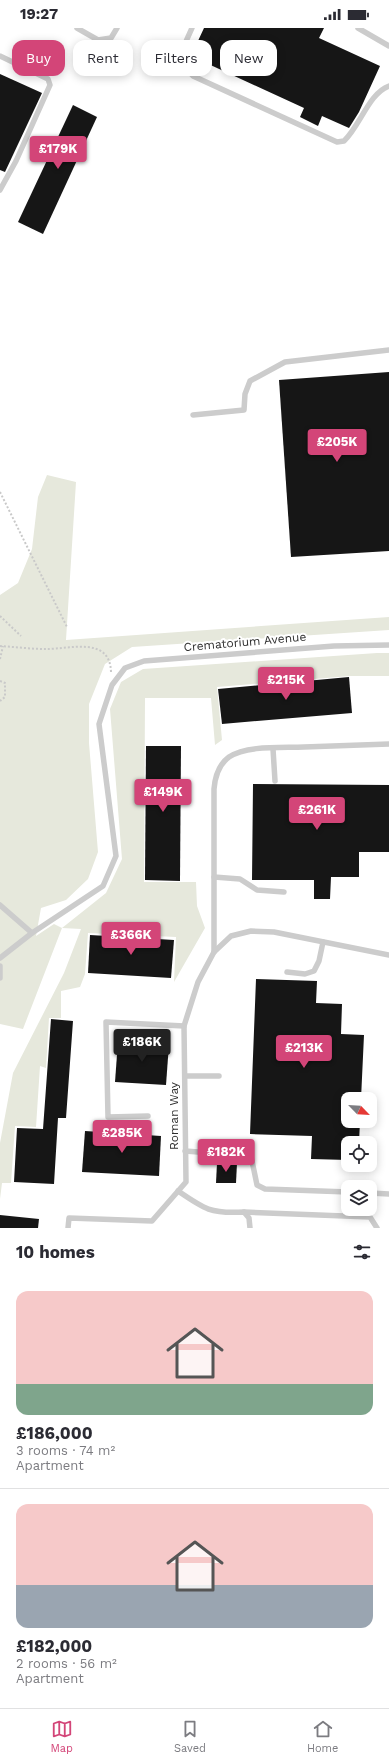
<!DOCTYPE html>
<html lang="en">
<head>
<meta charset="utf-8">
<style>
	body { margin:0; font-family:"Work Sans",sans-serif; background:#f2f2f3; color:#2b2b33; height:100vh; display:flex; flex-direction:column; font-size:15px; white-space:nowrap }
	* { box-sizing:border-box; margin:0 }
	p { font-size:13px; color:#7c7c81 }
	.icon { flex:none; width:22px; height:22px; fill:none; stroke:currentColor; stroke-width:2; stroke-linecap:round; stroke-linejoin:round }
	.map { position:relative; height:1200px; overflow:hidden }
	.sheet { display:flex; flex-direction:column; background:#fff; flex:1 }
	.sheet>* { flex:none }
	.top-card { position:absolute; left:12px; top:12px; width:365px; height:36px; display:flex; gap:8px }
	.needle { width:26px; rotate:115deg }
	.buttons { position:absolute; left:341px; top:1064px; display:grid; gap:8px }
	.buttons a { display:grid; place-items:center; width:36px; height:36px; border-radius:8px; background:#fff; box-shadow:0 2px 10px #0003; font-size:20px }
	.price { position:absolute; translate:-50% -34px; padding:0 9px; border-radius:4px; background:#d34578; color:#fff; font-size:13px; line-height:26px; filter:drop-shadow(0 1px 2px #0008) }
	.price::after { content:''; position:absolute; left:50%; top:24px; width:12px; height:9px; margin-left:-6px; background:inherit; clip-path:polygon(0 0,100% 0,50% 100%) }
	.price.selected { background:#222; color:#fff }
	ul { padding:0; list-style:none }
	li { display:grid; align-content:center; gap:8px; height:212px; padding:0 16px }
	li+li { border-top:1px solid #e1e1e2 }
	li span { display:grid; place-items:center; height:124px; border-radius:12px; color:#555 }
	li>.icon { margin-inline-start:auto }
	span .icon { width:72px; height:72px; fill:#fffc; stroke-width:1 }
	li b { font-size:17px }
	h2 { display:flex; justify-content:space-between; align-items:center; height:48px; padding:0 16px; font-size:17px }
	.chip { padding:0 14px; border-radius:12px; background:#fff; box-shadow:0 2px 10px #0003; font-size:14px; line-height:36px }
	.chip.selected { background:#d34578; color:#fff }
	.status { display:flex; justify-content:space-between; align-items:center; height:28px; padding:0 20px; background:#fff; direction:ltr }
	.status svg { height:11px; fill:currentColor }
	.tabs { display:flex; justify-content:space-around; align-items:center; height:56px; border-top:1px solid #e1e1e2; background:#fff; font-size:11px; color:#7c7c81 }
	.tabs a { display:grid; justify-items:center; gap:2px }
	.tabs .selected { color:#d34578 }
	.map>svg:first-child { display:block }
</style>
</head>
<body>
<div class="status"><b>19:27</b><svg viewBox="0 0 49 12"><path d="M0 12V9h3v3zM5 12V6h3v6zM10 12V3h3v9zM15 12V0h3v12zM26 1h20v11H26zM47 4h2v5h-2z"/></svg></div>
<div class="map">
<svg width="389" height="1200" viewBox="0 0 389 1200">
	<rect width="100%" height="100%" fill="#fff"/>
	<polygon fill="#e6e8dc" points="47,447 76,454 66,612 389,589 389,602 132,619 105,636 89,676 89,715 98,824 88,851 66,872 41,880 36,908 54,896 62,900 106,865 122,831 110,681 121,654 143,641 377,625 389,625 389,648 350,648 217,659 222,712 215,717 211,670 145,670 144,854 196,854 197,878 205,900 174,954 176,909 88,905 85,946 80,959 61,963 61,990 49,990 46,1040 40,1038 36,1099 15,1098 11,1155 2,1155 0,1171 0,1115 13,1045 64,945 81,901 62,900 23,1001 0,996 0,567 18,555 32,521 38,469"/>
	<g fill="#161616">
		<polygon points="204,0 324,0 319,10 380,38 359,84 349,100 322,88 318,98 300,89 304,80 191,28"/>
		<polygon points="0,46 42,65 5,144 0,142"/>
		<polygon points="73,77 97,89 43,206 18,194"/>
		<polygon points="389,344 389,523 291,529 279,352"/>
		<polygon points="349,649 352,685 222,696 218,661"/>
		<polygon points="146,718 181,718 180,853 145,852"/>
		<polygon points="253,756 389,757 389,824 359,824 359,849 331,849 330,871 314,871 314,852 252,852"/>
		<polygon points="90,907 174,912 171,950 88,945"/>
		<polygon points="256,951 317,953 316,975 342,976 341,1006 364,1007 361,1071 348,1071 348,1093 360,1093 359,1115 348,1115 348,1132 311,1131 312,1108 250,1106"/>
		<polygon points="51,991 73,993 66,1090 58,1090 54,1156 14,1154 17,1100 43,1101"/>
		<polygon points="118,1013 169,1016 166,1057 115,1054"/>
		<polygon points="85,1103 161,1108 159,1148 82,1144"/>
		<polygon points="217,1135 237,1135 236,1155 216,1155"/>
		<polygon points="0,1187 39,1191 38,1200 0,1200"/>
	</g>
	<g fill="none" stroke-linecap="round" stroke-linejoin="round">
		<g stroke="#c9c9c9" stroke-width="2" stroke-dasharray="2 2" stroke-linecap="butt">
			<polyline points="0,464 67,599"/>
			<polyline points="0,588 21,608"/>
			<path d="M0,618C15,619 31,621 46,621C70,621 110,608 111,644"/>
			<polyline points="0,631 3,618"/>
			<polyline points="0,653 5,655 5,669 0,673"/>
		</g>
		<g stroke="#ccc" stroke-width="5.5">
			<polyline points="77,0 98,12 111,10 117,0"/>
			<path d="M192,0L179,29L183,37L193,48L337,114L344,113C360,98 369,65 389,58"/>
			<polyline points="358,0 389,18"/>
			<polyline points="0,28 48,51 50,57 16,133 0,162"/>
			<polyline points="193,387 244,382 245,366 250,353 285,334 389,322"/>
			<polyline points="273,721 275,753"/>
			<polyline points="214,849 240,851 257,862 284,864"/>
			<polyline points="0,877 32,905"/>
			<path d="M214,924V761C215,749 218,737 229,729C247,717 282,720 304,719C332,718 361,717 389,716"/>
			<polyline points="0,930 32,905 103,858 116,828 99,696 112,657 125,640 144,633 334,618 389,617"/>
			<polyline points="0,938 0,950"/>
			<polyline points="287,944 305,946 314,943 319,933 323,914"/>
			<polyline points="185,1048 219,1048"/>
			<polyline points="148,1088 108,1089 106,994 184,998"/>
			<polyline points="185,1123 251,1128 257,1157 265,1161 348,1164"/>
			<path d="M178,1163C204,1181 211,1186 244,1184L249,1190L250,1200"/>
			<polyline points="370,1165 389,1166"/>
			<polyline points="244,1184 370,1189 377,1200"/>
			<polyline points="68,1200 69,1190 152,1193 186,1154 184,998 198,954 214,924 231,908 251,903 274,904 389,927"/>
		</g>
	</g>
	<g text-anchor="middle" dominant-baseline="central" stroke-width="4" stroke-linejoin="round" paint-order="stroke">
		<g font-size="12" fill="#2f2f2f" stroke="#fff">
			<text transform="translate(245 614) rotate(-5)">Crematorium Avenue</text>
			<text transform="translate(174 1088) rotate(-90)">Roman Way</text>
		</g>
	</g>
</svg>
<div class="buttons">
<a><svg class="needle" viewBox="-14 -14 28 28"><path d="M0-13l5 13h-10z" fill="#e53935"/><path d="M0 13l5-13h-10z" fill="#7c7c81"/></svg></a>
<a><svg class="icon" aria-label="locate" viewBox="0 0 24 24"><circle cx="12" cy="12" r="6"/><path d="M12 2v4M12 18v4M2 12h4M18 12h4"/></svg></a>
<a><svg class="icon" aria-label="layers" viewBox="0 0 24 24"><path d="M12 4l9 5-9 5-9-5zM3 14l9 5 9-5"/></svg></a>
</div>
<b class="price" style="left:58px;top:142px">£179K</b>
<b class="price" style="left:337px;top:435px">£205K</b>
<b class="price" style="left:286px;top:673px">£215K</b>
<b class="price" style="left:163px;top:785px">£149K</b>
<b class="price" style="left:317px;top:803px">£261K</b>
<b class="price" style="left:131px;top:928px">£366K</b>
<b class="price selected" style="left:142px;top:1035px">£186K</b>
<b class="price" style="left:304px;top:1041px">£213K</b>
<b class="price" style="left:122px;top:1126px">£285K</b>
<b class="price" style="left:226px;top:1145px">£182K</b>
<div class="top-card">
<a class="chip selected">Buy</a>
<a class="chip">Rent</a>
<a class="chip">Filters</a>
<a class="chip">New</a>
</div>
</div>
<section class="sheet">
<h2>10 homes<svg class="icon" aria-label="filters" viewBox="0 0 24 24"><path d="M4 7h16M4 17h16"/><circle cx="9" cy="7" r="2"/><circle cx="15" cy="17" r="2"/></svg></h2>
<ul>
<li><span style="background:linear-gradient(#f6c9c9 75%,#7fa58c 0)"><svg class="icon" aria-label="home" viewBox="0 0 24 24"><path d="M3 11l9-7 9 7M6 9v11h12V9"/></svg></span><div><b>£186,000</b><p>3 rooms · 74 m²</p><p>Apartment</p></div></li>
<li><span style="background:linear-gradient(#f6c9c9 65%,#9aa5b1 0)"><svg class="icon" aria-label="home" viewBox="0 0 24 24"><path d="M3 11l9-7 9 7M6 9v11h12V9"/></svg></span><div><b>£182,000</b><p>2 rooms · 56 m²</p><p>Apartment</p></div></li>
</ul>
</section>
<nav class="tabs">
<a class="selected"><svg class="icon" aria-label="map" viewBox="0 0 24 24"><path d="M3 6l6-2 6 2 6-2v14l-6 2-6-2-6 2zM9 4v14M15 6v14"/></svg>Map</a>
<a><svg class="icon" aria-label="saved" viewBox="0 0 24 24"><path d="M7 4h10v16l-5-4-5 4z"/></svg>Saved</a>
<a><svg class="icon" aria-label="home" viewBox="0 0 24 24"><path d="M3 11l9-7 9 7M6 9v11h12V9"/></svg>Home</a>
</nav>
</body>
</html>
